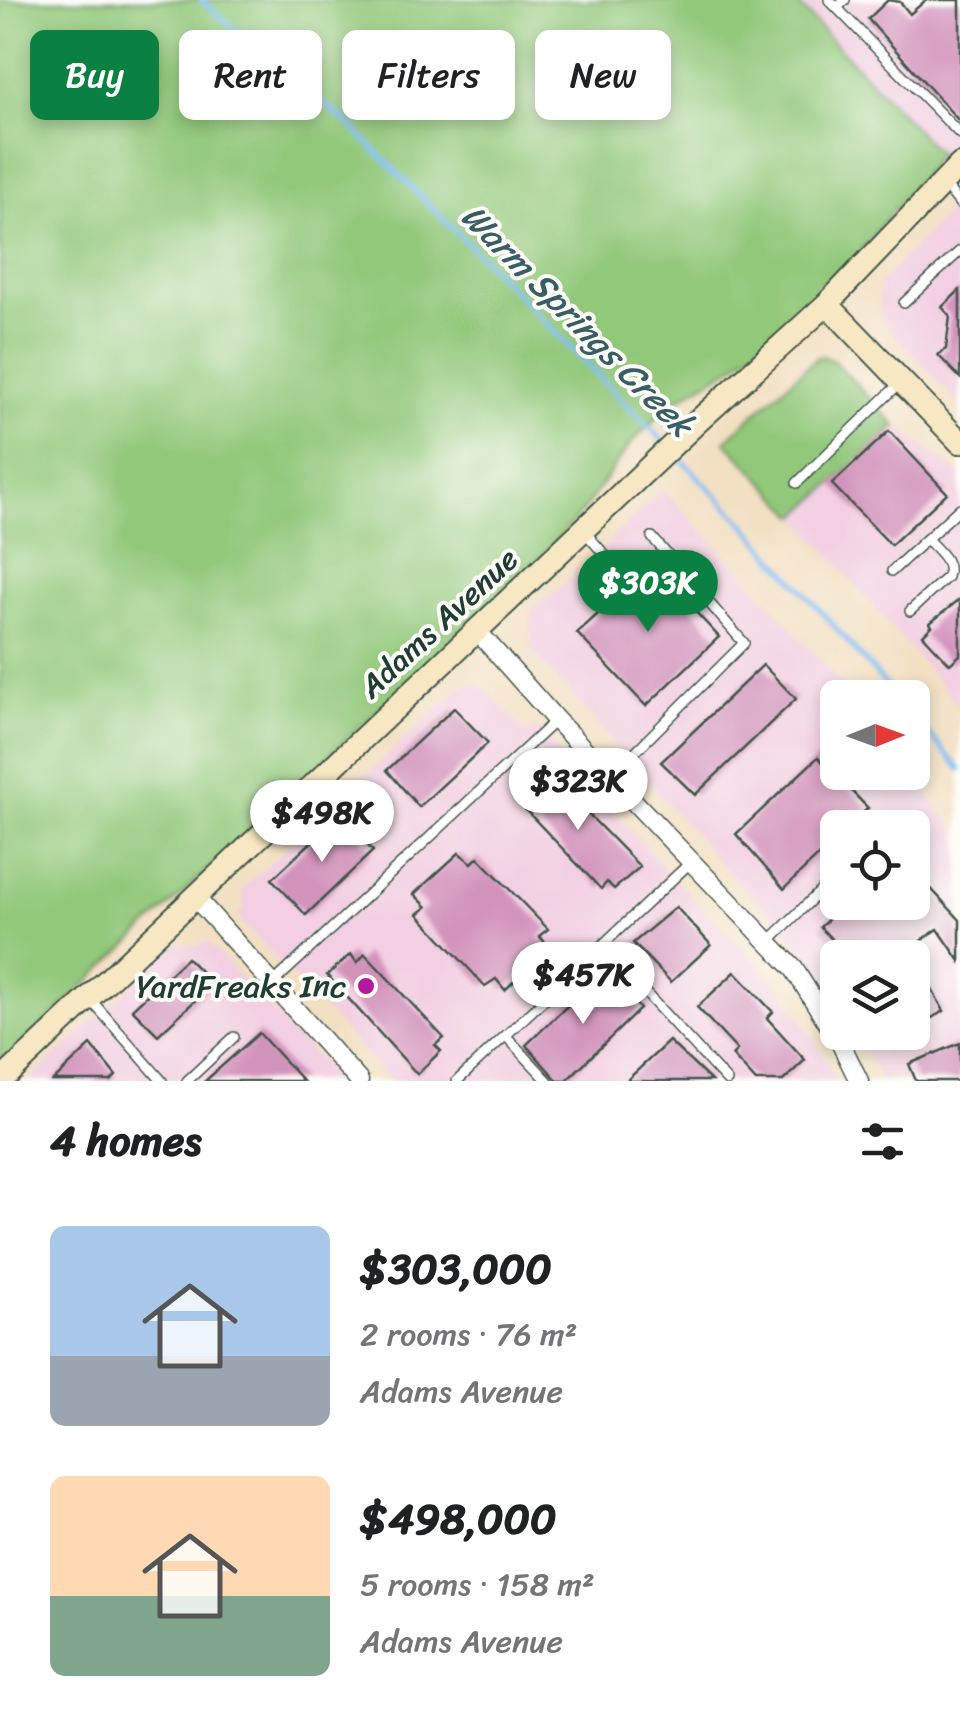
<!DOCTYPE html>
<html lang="en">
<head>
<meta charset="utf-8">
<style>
	body { margin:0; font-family:Sriracha,sans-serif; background:#f2f2f2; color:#202124; height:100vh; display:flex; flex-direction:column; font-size:38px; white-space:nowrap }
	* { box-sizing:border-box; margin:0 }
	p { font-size:32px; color:#757577 }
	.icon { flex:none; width:55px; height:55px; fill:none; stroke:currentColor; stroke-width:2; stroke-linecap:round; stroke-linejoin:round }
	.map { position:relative; height:1081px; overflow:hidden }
	.details { display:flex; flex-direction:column; background:#fff; flex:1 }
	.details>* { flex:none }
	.guide { position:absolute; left:30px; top:30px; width:900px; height:90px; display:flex; gap:20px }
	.needle { width:65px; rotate:89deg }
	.tools { position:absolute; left:820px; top:680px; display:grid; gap:20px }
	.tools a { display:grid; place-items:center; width:110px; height:110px; border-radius:15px; background:#fff; box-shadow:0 5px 15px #0003; font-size:50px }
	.price { position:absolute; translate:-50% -85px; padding:0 22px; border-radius:35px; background:#fff; color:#222; font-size:32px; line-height:65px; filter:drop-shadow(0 2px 5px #0008) }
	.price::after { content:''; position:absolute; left:50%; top:60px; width:30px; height:22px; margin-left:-15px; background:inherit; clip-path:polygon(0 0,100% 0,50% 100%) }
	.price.on { background:#0b8043; color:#fff }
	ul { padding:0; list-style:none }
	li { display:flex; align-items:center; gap:30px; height:250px; padding:0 50px }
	li span { display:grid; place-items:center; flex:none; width:280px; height:200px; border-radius:15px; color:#555 }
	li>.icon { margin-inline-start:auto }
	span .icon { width:120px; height:120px; fill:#fffc; stroke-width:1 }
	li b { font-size:42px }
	h2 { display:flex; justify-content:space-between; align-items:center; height:120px; padding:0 50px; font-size:42px }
	.chip { padding:0 35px; border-radius:15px; background:#fff; box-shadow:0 5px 15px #0003; font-size:35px; line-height:90px }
	.chip.on { background:#0b8043; color:#fff }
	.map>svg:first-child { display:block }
</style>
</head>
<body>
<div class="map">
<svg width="960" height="1081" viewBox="0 0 960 1081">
	<rect width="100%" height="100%" fill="#fdfcf7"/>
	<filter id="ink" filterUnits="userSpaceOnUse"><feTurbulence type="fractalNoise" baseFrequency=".01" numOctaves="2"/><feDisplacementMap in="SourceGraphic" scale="20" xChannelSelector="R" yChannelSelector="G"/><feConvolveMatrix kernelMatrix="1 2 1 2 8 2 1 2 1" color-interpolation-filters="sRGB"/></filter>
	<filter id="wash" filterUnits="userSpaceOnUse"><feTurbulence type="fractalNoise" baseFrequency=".0048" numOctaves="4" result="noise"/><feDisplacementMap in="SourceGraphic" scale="40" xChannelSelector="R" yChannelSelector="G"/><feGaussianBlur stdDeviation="2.25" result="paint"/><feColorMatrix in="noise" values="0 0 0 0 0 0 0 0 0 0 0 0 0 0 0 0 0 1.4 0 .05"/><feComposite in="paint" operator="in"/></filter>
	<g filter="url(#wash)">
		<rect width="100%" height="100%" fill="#f3e0c3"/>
		<g fill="#f2cfe2" fill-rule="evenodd">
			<polygon points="794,0 960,0 960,134 939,154"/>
			<polygon points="960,197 960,405 880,319 879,284"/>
			<polygon points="896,426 960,474 960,708 797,516"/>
			<path d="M662,489L746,576L852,697L838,698V772L911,773L960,835V1081H901L898,1076L882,1081L855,1033L912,1032V958H838L837,1005L777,919L723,867L532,650V611L586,565ZM838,828H912V902H838Z"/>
			<polygon points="472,683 486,689 526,734 535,727 701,907 770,975 811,1034 837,1081 391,1081 237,917 244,910 242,889 463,686"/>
			<polygon points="207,941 339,1081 29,1081 176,944 202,945"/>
		</g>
		<g fill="#92c87a" stroke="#588257" stroke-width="2.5">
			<polygon points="0,0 794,0 939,154 845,270 801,313 734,366 673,402 631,443 585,508 548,550 0,1065"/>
			<polygon points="823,356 835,362 896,426 797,516 725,441 816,358"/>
		</g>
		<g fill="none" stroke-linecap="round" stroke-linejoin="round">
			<g stroke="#81bdf4" stroke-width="5">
				<polyline points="201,0 351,126 666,444"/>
				<polyline points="674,452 742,521 897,698"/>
				<polyline points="912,715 960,769"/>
			</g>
		</g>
		<g id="blocks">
			<g fill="#d293bb">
				<polygon points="888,0 900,2 910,14 926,0 960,0 960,122 868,19"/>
				<polygon points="960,290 960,378 938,355 946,349 950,316 942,307"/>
				<polygon points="889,431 947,493 891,545 832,484"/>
				<polygon points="652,565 719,637 646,706 577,633"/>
				<polygon points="960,599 960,655 950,664 923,635 932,626 930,623"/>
				<polygon points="763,665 796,699 695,795 661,762"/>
				<polygon points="454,708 488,743 419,807 387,770"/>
				<polygon points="818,757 868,808 848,828 838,828 838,837 784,889 736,834"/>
				<polygon points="545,770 640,867 614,889 607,882 601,889 523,807 531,800 524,791"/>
				<polygon points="339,816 373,851 306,915 272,879"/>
				<polygon points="459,853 472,863 478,857 548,929 539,936 550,947 505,990 496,979 485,986 418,914 427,907 414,894"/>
				<polygon points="912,868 960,920 960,961 938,929 909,949 944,1011 912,1029 912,958 850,958 820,927 847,902 912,902"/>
				<polygon points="676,907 711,945 671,982 633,943"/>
				<polygon points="351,954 357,963 365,954 444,1038 435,1045 441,1051 417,1074 327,975"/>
				<polygon points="187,958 213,984 158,1035 132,1009"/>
				<polygon points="606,969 640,1009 566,1081 558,1081 526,1045"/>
				<polygon points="735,972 773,1012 767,1018 805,1060 783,1081 756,1081 732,1055 737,1050 697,1007"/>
				<polygon points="259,1033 303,1081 205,1081"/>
				<polygon points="669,1041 711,1081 626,1081"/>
				<polygon points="960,1043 960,1081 916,1081 909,1064"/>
				<polygon points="91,1045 116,1076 111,1081 53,1081"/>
			</g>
		</g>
	</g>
	<g filter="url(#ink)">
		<use href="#blocks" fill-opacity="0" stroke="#3f5549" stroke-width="2.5"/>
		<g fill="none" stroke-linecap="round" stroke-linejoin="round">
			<g stroke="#3f5549" stroke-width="12">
				<g id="lane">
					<polyline points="829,0 837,8 845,0"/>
					<polyline points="837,8 960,134"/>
					<polyline points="946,186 960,204"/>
					<polyline points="904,303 960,251"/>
					<polyline points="797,483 899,384"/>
					<polyline points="584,531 618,570"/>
					<polyline points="892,571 960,508"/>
					<path d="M910,611L947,577C953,561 937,550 927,539"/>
					<polyline points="610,777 744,643 652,537"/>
					<polyline points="768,942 838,874"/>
					<polyline points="602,946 727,1081"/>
					<polyline points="273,983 556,720"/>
					<polyline points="90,999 162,1081"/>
					<polyline points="506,1036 548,1081"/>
					<polyline points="187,1081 234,1037"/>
					<polyline points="457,1081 691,862"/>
				</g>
			</g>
			<g stroke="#3f5549" stroke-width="21">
				<g id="street">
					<polyline points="478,632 556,720 794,969 841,1044 859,1081"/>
					<polyline points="195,897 359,1081"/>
				</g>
			</g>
			<g stroke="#3f5549" stroke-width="26">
				<g id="secondary">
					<polyline points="827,304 960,442"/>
					<polyline points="1,1081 696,423 827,304 960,165"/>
				</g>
			</g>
			<use href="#lane" stroke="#fff" stroke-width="9"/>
			<use href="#street" stroke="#fff" stroke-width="18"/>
			<use href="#secondary" stroke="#f7e8c3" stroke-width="22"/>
		</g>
	</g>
	<circle fill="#b5179e" stroke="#fdfcf7" stroke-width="4" cx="366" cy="986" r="10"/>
	<g text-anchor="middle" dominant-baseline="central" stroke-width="8" stroke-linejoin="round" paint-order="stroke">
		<g font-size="32" fill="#1f3d34" stroke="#fdfcf7">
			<text transform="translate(439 623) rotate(-43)">Adams Avenue</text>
		</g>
		<g font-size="32" fill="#1f3d34" stroke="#fdfcf7" text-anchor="end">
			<text x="346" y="986">YardFreaks Inc</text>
		</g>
		<g font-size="35" font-style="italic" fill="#385d64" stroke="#fdfcf7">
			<text transform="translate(578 320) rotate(45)">Warm Springs Creek</text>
		</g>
	</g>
</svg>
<div class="tools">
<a><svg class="needle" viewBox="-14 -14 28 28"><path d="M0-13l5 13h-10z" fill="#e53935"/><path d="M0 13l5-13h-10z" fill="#757577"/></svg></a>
<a><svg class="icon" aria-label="locate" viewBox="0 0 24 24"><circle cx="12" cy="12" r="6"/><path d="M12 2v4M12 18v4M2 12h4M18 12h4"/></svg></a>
<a><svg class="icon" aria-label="layers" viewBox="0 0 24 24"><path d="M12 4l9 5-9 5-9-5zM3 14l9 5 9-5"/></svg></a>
</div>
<b class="price on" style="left:648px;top:635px">$303K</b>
<b class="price" style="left:578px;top:833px">$323K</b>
<b class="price" style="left:322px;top:865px">$498K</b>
<b class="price" style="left:583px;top:1027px">$457K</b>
<div class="guide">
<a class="chip on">Buy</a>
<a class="chip">Rent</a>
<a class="chip">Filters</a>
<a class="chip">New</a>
</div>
</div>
<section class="details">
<h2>4 homes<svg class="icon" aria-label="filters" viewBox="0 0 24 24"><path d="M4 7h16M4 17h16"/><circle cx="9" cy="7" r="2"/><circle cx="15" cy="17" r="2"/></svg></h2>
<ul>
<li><span style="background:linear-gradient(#a9c7e8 65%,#9aa5b1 0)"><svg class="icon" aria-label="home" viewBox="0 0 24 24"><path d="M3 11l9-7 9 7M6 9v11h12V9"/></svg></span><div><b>$303,000</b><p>2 rooms · 76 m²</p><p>Adams Avenue</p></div></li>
<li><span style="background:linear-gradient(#ffd9b3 60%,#7fa58c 0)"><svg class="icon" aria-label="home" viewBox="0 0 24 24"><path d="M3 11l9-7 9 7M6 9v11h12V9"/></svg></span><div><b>$498,000</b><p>5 rooms · 158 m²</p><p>Adams Avenue</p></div></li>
</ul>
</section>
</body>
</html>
